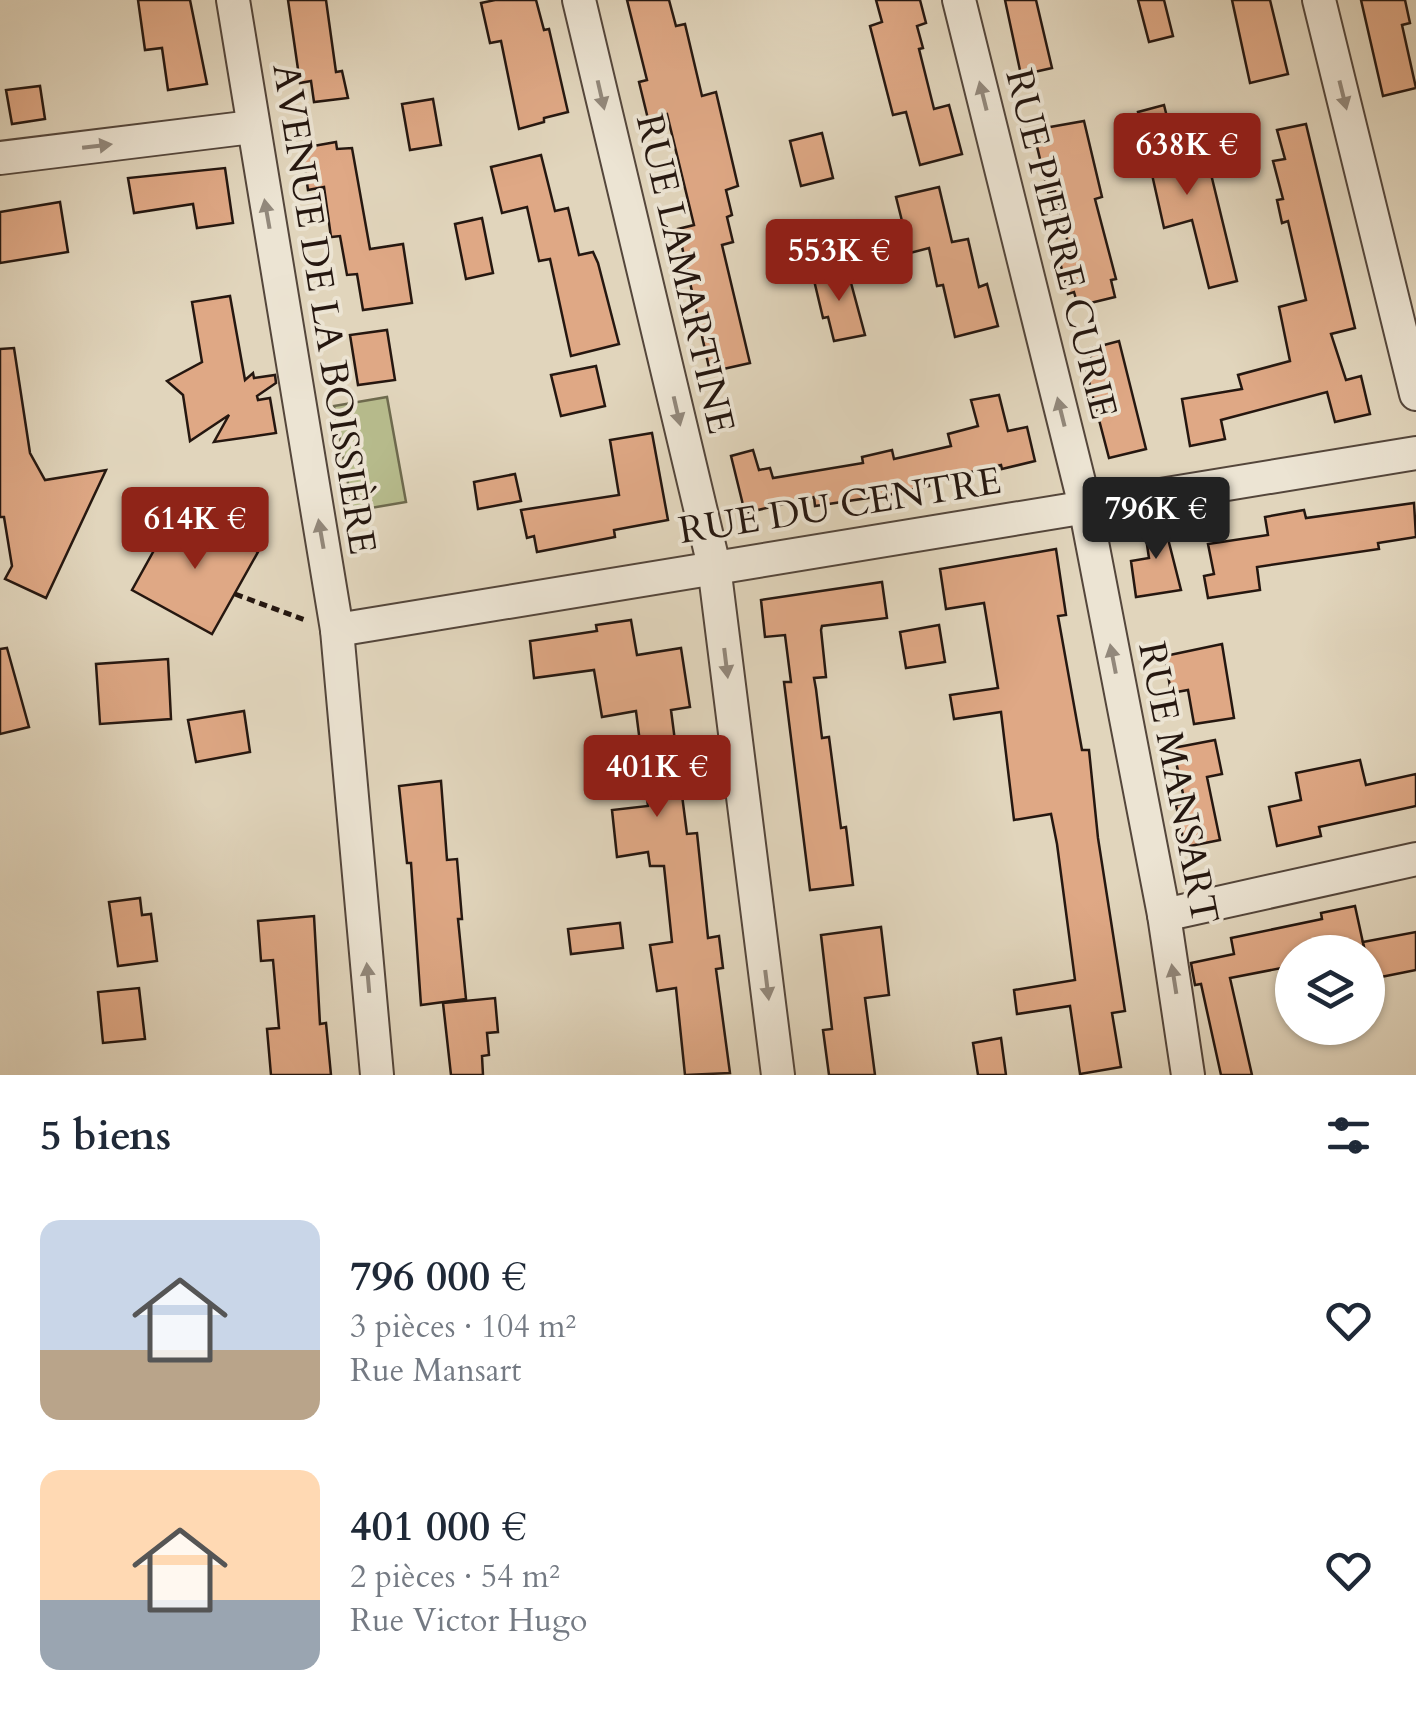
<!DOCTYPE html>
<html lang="fr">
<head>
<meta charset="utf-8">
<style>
	body { margin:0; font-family:Cardo,serif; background:#f6f6f7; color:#1f2937; height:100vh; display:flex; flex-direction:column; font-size:38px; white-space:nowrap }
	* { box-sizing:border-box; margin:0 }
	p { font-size:32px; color:#747a83 }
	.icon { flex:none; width:55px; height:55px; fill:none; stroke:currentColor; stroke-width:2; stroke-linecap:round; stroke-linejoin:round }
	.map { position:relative; height:1075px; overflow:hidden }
	.drawer { display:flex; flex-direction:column; background:#fff; flex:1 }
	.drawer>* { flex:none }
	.tools { position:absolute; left:1275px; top:935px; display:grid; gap:20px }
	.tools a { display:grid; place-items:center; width:110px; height:110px; border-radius:50%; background:#fff; box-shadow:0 2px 8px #0004; font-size:50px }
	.price { position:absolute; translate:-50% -85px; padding:0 22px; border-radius:10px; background:#8f2418; color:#fff; font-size:32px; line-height:65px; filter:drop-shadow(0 2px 5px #0008) }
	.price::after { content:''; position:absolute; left:50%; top:60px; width:30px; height:22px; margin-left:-15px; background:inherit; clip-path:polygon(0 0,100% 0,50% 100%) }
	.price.selected { background:#222; color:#fff }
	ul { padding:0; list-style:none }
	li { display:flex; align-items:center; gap:30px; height:250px; padding:0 40px }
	li span { display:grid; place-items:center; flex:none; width:280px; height:200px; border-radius:20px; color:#555 }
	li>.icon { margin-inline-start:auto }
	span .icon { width:120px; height:120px; fill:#fffc; stroke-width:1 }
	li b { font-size:42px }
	h2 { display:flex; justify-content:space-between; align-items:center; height:120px; padding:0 40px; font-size:42px }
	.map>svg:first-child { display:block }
</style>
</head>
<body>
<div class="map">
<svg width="1416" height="1075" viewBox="0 0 1416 1075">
	<rect width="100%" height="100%" fill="#e1d5bc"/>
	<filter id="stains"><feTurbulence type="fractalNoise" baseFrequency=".002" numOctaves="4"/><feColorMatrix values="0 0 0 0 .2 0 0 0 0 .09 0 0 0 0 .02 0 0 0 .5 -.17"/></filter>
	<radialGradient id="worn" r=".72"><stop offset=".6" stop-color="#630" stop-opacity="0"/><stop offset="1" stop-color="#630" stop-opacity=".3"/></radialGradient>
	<polygon fill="#b7bc8d" stroke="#6e6a4e" stroke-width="2.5" points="387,397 406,502 353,511 334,406"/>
	<g fill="#dfa885" stroke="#251710" stroke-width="2.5">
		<polygon points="138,0 190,0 207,84 168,90 162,48 145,50"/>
		<polygon points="288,0 326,0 336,72 342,71 348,98 314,102 311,81 300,83"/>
		<polygon points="495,0 536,0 544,30 549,29 568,112 544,118 544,122 519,129 501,41 490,43 481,3"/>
		<polygon points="627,0 669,0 676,26 685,24 702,96 716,92 738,186 726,190 732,215 727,217 733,242 722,245 750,363 710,372 678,229 694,225 667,114 648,119 639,82 647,80"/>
		<polygon points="876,0 920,0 926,23 917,26 923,48 919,49 934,109 949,105 962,154 920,165 906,112 893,115 870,26 882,22"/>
		<polygon points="1005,0 1036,0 1052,68 1021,75"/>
		<polygon points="1138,0 1164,0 1173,36 1149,42"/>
		<polygon points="1232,0 1270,0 1288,74 1250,83"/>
		<polygon points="1361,0 1405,0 1410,23 1402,25 1416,88 1383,96"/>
		<polygon points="40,86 45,119 12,124 6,90"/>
		<polygon points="433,99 441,145 410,150 402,104"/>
		<polygon points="1164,105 1182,177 1210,170 1237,281 1209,288 1192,220 1164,228 1138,112"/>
		<polygon points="1084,121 1102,197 1095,199 1116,279 1111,280 1115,297 1078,306 1074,292 1068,294 1058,254 1070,251 1055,191 1048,192 1033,130"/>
		<polygon points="1306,124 1355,328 1331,334 1346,380 1361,376 1370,414 1335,422 1327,392 1221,420 1225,439 1190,446 1182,399 1242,389 1238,375 1290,361 1279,307 1306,300 1288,221 1282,223 1277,200 1283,199 1273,161 1285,159 1277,130"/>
		<polygon points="822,133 833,178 801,186 790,141"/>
		<polygon points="336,142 337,149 352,148 370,249 403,244 412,303 363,310 357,274 347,275 340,236 331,237 324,187 308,190 302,148"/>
		<polygon points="541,155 555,211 568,208 579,255 593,252 598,263 619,344 571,356 550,259 539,261 527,207 502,213 491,167"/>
		<polygon points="225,168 233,223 197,228 193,204 134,213 128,178"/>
		<polygon points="939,187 952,242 968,239 979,287 987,284 998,326 955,337 943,285 937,286 929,248 910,253 896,197"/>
		<polygon points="60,202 68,252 0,263 0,212"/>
		<polygon points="482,218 493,273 466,279 455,224"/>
		<polygon points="847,268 865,335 834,341 828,317 823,318 813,276"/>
		<polygon points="230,296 245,380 253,373 254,378 275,375 276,383 257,396 258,400 270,398 276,433 214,442 229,415 190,441 183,395 167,381 202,362 192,302"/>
		<polygon points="387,330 395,380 358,385 350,335"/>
		<polygon points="1119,341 1146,449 1109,458 1086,370 1094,368 1089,349"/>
		<polygon points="14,348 30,453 45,480 106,470 46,598 5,579 12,566 4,517 0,517 0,349"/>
		<polygon points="596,366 605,406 561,416 551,375"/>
		<polygon points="999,395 1008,431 1027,427 1035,461 1002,469 1001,465 928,482 929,486 888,495 815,506 814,497 745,513 731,456 753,450 759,470 770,468 773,478 863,463 862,457 892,450 894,459 951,446 948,434 978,426 971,400"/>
		<polygon points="652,433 668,520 614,530 615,537 537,552 534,536 527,538 521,510 619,495 610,440"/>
		<polygon points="515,474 521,501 478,509 474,482"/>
		<polygon points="1414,503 1416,537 1378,543 1379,549 1257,567 1260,590 1208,598 1204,576 1214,574 1208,544 1268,535 1265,517 1304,510 1306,518"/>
		<polygon points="178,507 205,544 202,522 258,552 212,634 132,590"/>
		<polygon points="1162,515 1181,590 1136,597 1131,561 1149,558 1143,518"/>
		<polygon points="1056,549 1066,615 1058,616 1082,750 1089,750 1098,838 1125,1011 1112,1013 1121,1067 1080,1074 1070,1006 1017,1014 1014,990 1075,980 1057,844 1051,814 1014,820 1001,712 954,719 950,695 998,688 984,603 946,609 940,569"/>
		<polygon points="882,582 887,618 822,626 821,630 826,677 814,678 816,689 822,738 829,737 841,828 846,827 853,885 810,890 784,682 791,682 785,635 765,637 761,600"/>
		<polygon points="631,620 637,655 681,648 690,707 671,710 687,834 697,833 708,938 719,936 723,968 716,969 730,1073 685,1075 676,988 657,991 650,945 672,942 664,866 650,866 648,852 617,857 612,810 648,806 636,711 602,717 594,670 534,678 530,641 597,631 596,625"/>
		<polygon points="939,625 945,662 906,668 900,632"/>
		<polygon points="1222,644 1234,718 1194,724 1188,690 1171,693 1165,656"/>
		<polygon points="7,648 29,727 0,734 0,649"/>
		<polygon points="168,659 171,719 100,724 96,664"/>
		<polygon points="244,711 250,752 196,762 188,720"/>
		<polygon points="1215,740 1222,774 1207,777 1220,840 1185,847 1176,805 1185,803 1173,748"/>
		<polygon points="1360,760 1366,785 1416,774 1416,806 1319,827 1321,836 1277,846 1269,807 1301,800 1296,773"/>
		<polygon points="441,781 447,860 457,859 462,919 458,919 466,999 421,1005 411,863 407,863 399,786"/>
		<polygon points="140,898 142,915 151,914 157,961 118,966 109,902"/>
		<polygon points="1355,906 1365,952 1292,952 1292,966 1230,978 1252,1075 1221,1075 1201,984 1195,985 1191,963 1234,954 1231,938 1322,919 1321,913"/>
		<polygon points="314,916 320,1024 326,1023 331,1075 271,1075 267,1029 279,1028 273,960 261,961 258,921"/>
		<polygon points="620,923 623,948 571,954 568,929"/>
		<polygon points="881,927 889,995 865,998 875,1075 829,1075 823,1030 832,1029 821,935"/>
		<polygon points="1416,932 1416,970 1371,979 1363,942"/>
		<polygon points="139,988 145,1039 103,1043 98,992"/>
		<polygon points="495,998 498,1032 487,1033 489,1055 482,1056 483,1075 451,1075 443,1003"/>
		<polygon points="1001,1038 1006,1075 978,1075 973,1043"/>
	</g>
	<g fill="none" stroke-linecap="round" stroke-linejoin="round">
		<g stroke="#54463b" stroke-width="36">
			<g id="minor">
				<polyline points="233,0 337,630 377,1075"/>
				<polyline points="579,0 714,566 778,1075"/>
				<polyline points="959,0 1085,506 1164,915 1188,1075"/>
				<polyline points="1319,0 1416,394"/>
				<polyline points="0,158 252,127"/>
				<polyline points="337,630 1416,453"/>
				<polyline points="1164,915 1416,859"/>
			</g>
		</g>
		<polyline stroke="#251710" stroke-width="5" stroke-dasharray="8 5" stroke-linecap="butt" points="235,594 305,620"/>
		<use href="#minor" stroke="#ece4d3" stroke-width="32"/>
	</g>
	<defs><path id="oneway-solid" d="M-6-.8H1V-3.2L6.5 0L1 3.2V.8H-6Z" transform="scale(2.5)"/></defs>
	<g fill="#92887b">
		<use href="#oneway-solid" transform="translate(601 95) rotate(77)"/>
		<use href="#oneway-solid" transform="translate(1343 95) rotate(76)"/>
		<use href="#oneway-solid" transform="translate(983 96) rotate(-104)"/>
		<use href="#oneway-solid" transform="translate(97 146) rotate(-7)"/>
		<use href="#oneway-solid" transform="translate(267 214) rotate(-100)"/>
		<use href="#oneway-solid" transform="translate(677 411) rotate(77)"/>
		<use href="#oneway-solid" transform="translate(1061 412) rotate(-104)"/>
		<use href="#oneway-solid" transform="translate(321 534) rotate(-100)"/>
		<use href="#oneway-solid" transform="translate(1113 659) rotate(-101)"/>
		<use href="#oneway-solid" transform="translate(726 663) rotate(83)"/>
		<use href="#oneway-solid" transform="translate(368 978) rotate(-95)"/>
		<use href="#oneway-solid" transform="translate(1174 979) rotate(-99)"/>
		<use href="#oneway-solid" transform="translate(767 985) rotate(83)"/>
	</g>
	<g text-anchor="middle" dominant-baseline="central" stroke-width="8" stroke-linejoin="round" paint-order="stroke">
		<g font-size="38" fill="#251710" stroke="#ece4d3">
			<text transform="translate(1061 244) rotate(76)">RUE PIERRE CURIE</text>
			<text transform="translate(685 274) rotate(77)">RUE LAMARTINE</text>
			<text transform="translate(324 309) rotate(81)">AVENUE DE LA BOISSIÈRE</text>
			<text transform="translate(840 506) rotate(-9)">RUE DU CENTRE</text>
			<text transform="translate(1178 783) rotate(79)">RUE MANSART</text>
		</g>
	</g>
	<rect width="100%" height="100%" filter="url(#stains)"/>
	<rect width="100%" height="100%" fill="url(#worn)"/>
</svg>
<div class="tools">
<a><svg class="icon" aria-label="layers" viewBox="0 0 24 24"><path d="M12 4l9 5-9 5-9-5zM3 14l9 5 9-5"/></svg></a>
</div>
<b class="price" style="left:1187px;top:198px">638K €</b>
<b class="price" style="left:839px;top:304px">553K €</b>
<b class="price selected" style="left:1156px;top:562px">796K €</b>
<b class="price" style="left:195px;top:572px">614K €</b>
<b class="price" style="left:657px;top:820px">401K €</b>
</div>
<section class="drawer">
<h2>5 biens<svg class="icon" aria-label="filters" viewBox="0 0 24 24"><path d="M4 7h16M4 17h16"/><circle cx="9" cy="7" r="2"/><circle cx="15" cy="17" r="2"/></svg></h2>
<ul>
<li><span style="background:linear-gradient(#c9d6e8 65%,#b9a48a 0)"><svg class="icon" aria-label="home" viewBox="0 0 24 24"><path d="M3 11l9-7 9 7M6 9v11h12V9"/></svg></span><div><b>796 000 €</b><p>3 pièces · 104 m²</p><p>Rue Mansart</p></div><svg class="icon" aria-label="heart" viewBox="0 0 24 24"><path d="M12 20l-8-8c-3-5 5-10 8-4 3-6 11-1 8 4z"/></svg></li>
<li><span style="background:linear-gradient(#ffd9b3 65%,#9aa5b1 0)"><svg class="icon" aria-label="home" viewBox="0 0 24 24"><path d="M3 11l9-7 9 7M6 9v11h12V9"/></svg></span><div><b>401 000 €</b><p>2 pièces · 54 m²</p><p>Rue Victor Hugo</p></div><svg class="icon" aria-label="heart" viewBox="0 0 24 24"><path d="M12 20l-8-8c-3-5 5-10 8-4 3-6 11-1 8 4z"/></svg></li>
</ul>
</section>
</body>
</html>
